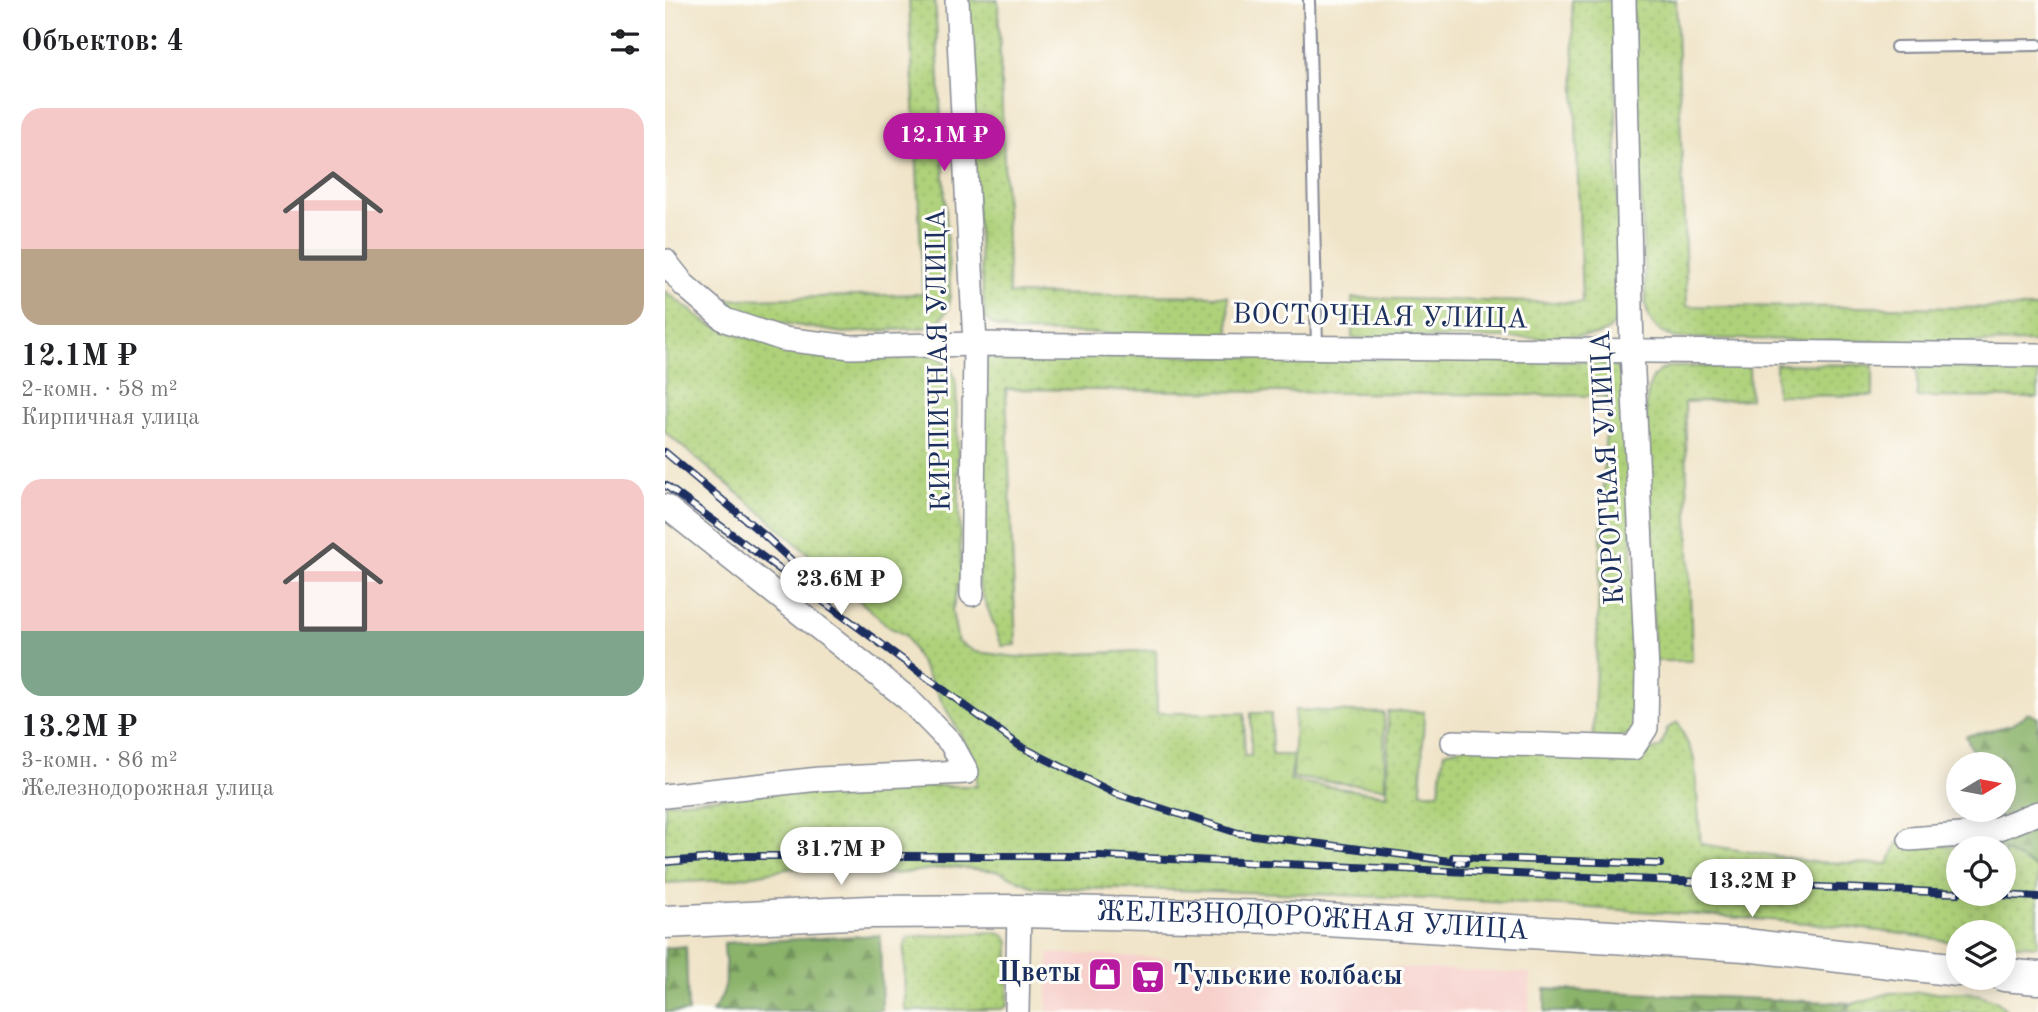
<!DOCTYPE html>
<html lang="ru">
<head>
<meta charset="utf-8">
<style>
	body { margin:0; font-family:"Old Standard TT",serif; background:#f2f2f2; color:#202124; height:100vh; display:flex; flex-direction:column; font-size:26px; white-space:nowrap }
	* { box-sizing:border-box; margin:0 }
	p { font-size:23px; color:#757577 }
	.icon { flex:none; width:38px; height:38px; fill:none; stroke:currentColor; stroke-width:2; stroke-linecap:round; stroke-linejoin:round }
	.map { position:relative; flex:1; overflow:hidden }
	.sheet { display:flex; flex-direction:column; background:#fff; width:665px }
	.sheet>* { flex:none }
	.needle { width:46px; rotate:80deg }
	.tools { position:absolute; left:1281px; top:752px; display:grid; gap:14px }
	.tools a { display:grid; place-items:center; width:70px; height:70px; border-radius:50%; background:#fff; box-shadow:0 4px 18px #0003; font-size:35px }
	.price { position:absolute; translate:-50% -60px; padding:0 16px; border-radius:24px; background:#fff; color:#222; font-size:23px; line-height:46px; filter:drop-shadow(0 2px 4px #0008) }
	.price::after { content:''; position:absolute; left:50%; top:42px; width:21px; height:16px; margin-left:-10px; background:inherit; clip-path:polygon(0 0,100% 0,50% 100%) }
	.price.active { background:#b5179e; color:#fff }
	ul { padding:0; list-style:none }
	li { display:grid; align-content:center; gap:14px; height:371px; padding:0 21px }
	li span { display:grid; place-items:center; height:217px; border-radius:21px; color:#555 }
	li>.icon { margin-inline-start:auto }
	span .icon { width:126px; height:126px; fill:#fffc; stroke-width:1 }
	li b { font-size:30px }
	h2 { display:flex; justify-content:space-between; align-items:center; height:84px; padding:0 21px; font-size:30px }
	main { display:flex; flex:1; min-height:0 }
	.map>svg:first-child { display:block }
</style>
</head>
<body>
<main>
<section class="sheet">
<h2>Объектов: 4<svg class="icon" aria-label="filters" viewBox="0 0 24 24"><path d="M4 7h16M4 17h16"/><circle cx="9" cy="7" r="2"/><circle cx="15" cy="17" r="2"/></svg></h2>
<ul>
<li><span style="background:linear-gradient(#f6c9c9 65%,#b9a48a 0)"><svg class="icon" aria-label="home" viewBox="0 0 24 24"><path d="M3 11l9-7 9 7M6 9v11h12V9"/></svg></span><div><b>12.1M ₽</b><p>2-комн. · 58 m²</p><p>Кирпичная улица</p></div></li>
<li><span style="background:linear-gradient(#f6c9c9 70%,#7fa58c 0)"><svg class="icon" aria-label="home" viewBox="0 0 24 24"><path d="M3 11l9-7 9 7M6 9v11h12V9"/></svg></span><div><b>13.2M ₽</b><p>3-комн. · 86 m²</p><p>Железнодорожная улица</p></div></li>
</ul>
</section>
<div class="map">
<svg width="1373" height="1012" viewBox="0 0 1373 1012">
	<defs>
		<pattern id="grass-dots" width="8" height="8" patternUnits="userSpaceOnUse" patternTransform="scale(1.75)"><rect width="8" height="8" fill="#afd17a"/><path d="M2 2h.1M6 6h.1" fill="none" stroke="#96b46c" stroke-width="1.8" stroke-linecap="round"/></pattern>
		<pattern id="forest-firs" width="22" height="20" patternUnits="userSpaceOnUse" patternTransform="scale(1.75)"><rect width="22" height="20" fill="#8bb36a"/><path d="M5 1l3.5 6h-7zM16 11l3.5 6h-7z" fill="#71925a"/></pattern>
		<pattern id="park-crowns" width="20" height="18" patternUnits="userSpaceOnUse" patternTransform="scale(1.75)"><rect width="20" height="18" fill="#afd17a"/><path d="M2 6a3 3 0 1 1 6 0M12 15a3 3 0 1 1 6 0" fill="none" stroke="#96b46c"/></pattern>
	</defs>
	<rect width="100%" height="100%" fill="#fdfcf7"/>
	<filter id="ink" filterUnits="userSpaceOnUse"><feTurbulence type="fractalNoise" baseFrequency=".0143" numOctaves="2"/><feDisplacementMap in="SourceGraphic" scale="14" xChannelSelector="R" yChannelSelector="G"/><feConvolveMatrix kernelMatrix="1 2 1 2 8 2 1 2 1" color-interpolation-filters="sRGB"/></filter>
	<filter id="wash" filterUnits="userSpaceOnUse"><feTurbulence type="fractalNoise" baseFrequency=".00686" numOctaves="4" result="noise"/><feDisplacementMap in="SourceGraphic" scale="28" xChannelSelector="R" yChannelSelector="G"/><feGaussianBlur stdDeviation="1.57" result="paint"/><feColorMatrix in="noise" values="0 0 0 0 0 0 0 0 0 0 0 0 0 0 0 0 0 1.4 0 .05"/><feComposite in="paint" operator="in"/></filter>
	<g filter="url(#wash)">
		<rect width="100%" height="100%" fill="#f0e4c8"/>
		<polygon fill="#f7d0cc" points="384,953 866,973 864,1012 382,1012"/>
		<g fill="url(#grass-dots)" stroke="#65806c" stroke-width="2" fill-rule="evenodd">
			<polygon points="244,0 270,0 285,293 283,309 270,327 178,333 64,314 48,300 258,294"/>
			<polygon points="295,0 333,0 344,294 563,296 564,335 349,332 332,327 320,319"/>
			<polygon points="907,0 949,0 955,315 945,329 934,335 878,338 687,338 687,298 917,303"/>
			<path d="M967,0H1011L1022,306L1373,308V342L1228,344L1199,341L1012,338C994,334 984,324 981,306Z"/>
			<path d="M0,291L42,323L90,340L264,355C282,360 289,367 291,386L296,574L287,611L293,642L311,652L352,657L491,650L492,713H580L579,756H586V713H606L607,755H629L625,781L722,795L723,711L759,712L756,792H774L779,752L803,746L966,756L996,747L1002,729L1013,722L1029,758L1036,844L1148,862L1223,864L1233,842L1260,846H1312L1373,828V946L1339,944V933H1293V943C1182,923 1069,917 956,910C764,897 572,890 380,888L369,887L333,871L285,867L229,874L127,868L62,880L0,883V803L170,786H312L311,763L240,635L224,627L103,518L0,432ZM1293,849H1339V894H1293Z"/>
			<path d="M334,353L944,362L960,375L963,396L972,726C958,741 947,740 928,737L942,396L341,389L351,645L337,646L313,583L320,358Z"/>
			<polygon points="1111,364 1208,365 1208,396 1111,395"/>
			<path d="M1084,366L1085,399L1020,402L1027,661H989L981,403C984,386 985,373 1003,367Z"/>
			<polygon points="1252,366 1373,368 1373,398 1252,397"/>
			<polygon points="332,932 339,935 344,941 343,1005 337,1009 240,1011 239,946 244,937"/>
			<path d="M1302,992C1319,996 1332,998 1343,1012H1183L1184,1005L1225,993Z"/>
		</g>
		<g fill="url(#forest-firs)" stroke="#537164" stroke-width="2">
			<polygon points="1364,713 1373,718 1373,807 1327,819 1309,812 1309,810 1339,810 1339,765 1310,765 1310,757 1301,736 1346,725"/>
			<polygon points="1373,830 1373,869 1332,847 1335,839"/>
			<path d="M215,935L217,1010L47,1012C67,985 60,974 59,943Z"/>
			<polygon points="21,946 23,1012 0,1012 0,948"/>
			<polygon points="880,989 1184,1003 1183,1012 880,1012"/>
		</g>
		<polygon fill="url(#park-crowns)" stroke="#65806c" stroke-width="2" points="630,710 719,713 720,788 628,778"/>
	</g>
	<g filter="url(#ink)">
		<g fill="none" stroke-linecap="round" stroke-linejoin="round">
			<g stroke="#868a93" stroke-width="14">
				<g id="lane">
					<polyline points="644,0 652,347"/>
					<polyline points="1231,47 1373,45"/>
				</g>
			</g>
			<g stroke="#868a93" stroke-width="26">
				<g id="street">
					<polyline points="292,0 310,344 307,594"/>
					<polyline points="0,261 19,285 60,320 118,339 186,347 310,344 1373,355"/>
					<polyline points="0,506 242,698 286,743 302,772 154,779 0,796"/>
					<polyline points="788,742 968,748 981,728 982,672 967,351 959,0"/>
					<polyline points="1245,839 1321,833 1373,813"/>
					<polyline points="352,1012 354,911"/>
				</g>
			</g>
			<g stroke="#868a93" stroke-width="35">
				<g id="secondary">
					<path id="s1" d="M0,922L205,912L354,911L612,917L1080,945L1293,970"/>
					<polyline points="1339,975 1373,978"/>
				</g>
			</g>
			<use href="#lane" stroke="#fff" stroke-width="10"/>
			<use href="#street" stroke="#fff" stroke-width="23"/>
			<use href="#secondary" stroke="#fff" stroke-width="32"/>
			<g stroke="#1b2f5e" stroke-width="8">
				<g id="rail">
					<polyline points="0,452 99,535 166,597"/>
					<polyline points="0,485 355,746 449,793 573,833 800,863"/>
					<polyline points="788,857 995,864"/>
					<polyline points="0,862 77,856 434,856 1293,893"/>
					<polyline points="1313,894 1373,897"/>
				</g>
			</g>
			<use href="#rail" stroke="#fdfcf7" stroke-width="5" stroke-dasharray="16" stroke-linecap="butt"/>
		</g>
	</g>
	<defs>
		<g id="shop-square" transform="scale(1.75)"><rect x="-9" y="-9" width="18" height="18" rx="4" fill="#b5179e" stroke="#fdfcf7"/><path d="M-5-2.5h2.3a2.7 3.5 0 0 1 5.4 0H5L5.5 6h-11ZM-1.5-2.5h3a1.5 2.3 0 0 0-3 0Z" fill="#fff"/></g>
		<g id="supermarket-square" transform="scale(1.75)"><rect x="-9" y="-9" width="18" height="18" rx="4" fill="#b5179e" stroke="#fdfcf7"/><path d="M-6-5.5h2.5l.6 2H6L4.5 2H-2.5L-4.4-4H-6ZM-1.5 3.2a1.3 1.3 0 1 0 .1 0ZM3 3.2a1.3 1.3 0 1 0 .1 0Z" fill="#fff"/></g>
	</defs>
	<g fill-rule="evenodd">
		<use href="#shop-square" x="440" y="974"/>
		<use href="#supermarket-square" x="483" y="977"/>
	</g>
	<g text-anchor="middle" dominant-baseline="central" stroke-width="6" stroke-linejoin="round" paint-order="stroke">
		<g font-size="28" fill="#1b2f5e" stroke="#fdfcf7">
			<text transform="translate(715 318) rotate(1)">ВОСТОЧНАЯ УЛИЦА</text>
			<text transform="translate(275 360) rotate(-91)">КИРПИЧНАЯ УЛИЦА</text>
			<text transform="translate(944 468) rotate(-93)">КОРОТКАЯ УЛИЦА</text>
			<text stroke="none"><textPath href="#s1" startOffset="648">ЖЕЛЕЗНОДОРОЖНАЯ УЛИЦА</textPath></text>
		</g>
		<g font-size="28" font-weight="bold" fill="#1b2f5e" stroke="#fdfcf7" text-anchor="end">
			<text x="416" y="974">Цветы</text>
			<text x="508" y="977" text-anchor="start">Тульские колбасы</text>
		</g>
	</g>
</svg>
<div class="tools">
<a><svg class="needle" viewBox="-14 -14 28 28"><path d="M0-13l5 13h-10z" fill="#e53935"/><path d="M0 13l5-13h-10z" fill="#757577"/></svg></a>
<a><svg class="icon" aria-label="locate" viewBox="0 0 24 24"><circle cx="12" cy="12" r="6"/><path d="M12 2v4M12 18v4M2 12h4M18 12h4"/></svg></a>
<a><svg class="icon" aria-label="layers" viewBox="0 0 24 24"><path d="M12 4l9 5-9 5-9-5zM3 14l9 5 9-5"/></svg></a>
</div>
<b class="price active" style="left:279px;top:173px">12.1M ₽</b>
<b class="price" style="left:176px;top:617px">23.6M ₽</b>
<b class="price" style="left:176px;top:887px">31.7M ₽</b>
<b class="price" style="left:1087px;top:919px">13.2M ₽</b>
</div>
</main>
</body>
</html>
